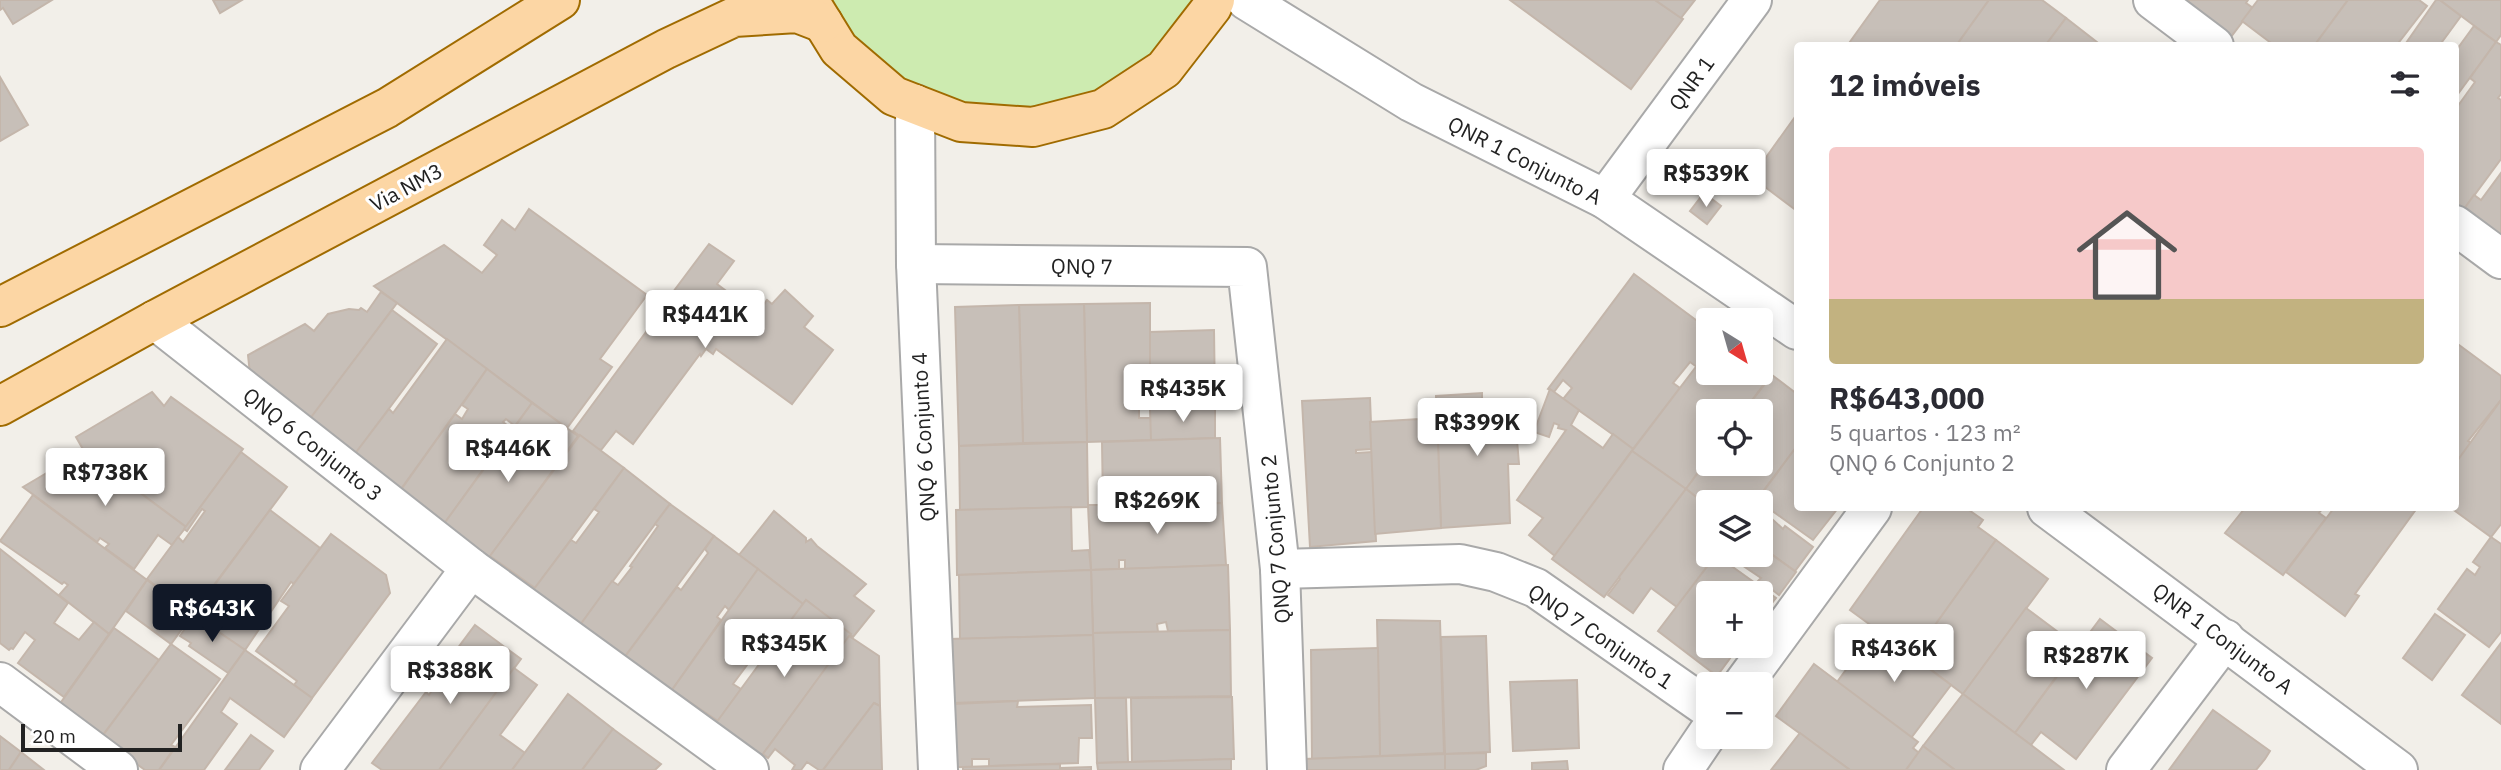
<!DOCTYPE html>
<html lang="pt">
<head>
<meta charset="utf-8">
<style>
	body { margin:0; font-family:"IBM Plex Sans",sans-serif; background:#f2f2f3; color:#2b2b33; height:100vh; display:flex; flex-direction:column; font-size:26px; white-space:nowrap }
	* { box-sizing:border-box; margin:0 }
	p { font-size:23px; color:#7c7c81 }
	.icon { flex:none; width:38px; height:38px; fill:none; stroke:currentColor; stroke-width:2; stroke-linecap:round; stroke-linejoin:round }
	.map { position:relative; flex:1; overflow:hidden }
	.details { position:absolute; left:1794px; top:42px; width:665px; height:469px; display:flex; flex-direction:column; background:#fff; border-radius:7px; box-shadow:0 4px 18px #0003 }
	.details>* { flex:none }
	.needle { width:46px; rotate:143deg }
	.buttons { position:absolute; left:1696px; top:308px; display:grid; gap:14px }
	.buttons a { display:grid; place-items:center; width:77px; height:77px; border-radius:7px; background:#fff; box-shadow:0 4px 18px #0003; font-size:35px }
	.scale { position:absolute; left:21px; bottom:18px; width:161px; box-sizing:border-box; padding-left:7px; border:4px solid #222; border-top:0; font-size:19px; line-height:24px; white-space:nowrap; color:#222; -webkit-text-stroke:5px #fff; paint-order:stroke }
	.price { position:absolute; translate:-50% -60px; padding:0 16px; border-radius:7px; background:#fff; color:#222; font-size:23px; line-height:46px; filter:drop-shadow(0 2px 4px #0008) }
	.price::after { content:''; position:absolute; left:50%; top:42px; width:21px; height:16px; margin-left:-10px; background:inherit; clip-path:polygon(0 0,100% 0,50% 100%) }
	.price.active { background:#111827; color:#fff }
	ul { padding:0; list-style:none }
	li { display:grid; align-content:center; gap:14px; height:371px; padding:0 35px }
	li+li { border-top:2px solid #e1e1e2 }
	li span { display:grid; place-items:center; height:217px; border-radius:7px; color:#555 }
	li>.icon { margin-inline-start:auto }
	span .icon { width:126px; height:126px; fill:#fffc; stroke-width:1 }
	li b { font-size:30px }
	h2 { display:flex; justify-content:space-between; align-items:center; height:84px; padding:0 35px; font-size:30px }
	.map>svg:first-child { display:block }
</style>
</head>
<body>
<div class="map">
<svg width="2501" height="770" viewBox="0 0 2501 770">
	<rect width="100%" height="100%" fill="#f2efe9"/>
	<polygon fill="#cdebb0" points="810,0 1215,0 1103,109 944,116"/>
	<g fill="#c7bfb8" stroke="#c4b6ab" stroke-width="2">
		<polygon points="0,0 52,0 13,24 3,8 0,10"/>
		<polygon points="213,0 242,0 220,13"/>
		<polygon points="1510,0 1655,0 1683,19 1631,89"/>
		<polygon points="1655,0 1695,0 1681,18"/>
		<polygon points="1880,0 1989,0 1956,46 1847,46"/>
		<polygon points="1989,0 2042,0 2066,18 2045,46 1956,46"/>
		<polygon points="2168,0 2248,0 2246,3 2253,8 2224,46"/>
		<polygon points="2258,0 2348,0 2314,46 2275,46 2242,21"/>
		<polygon points="2348,0 2419,0 2427,6 2396,46 2314,46"/>
		<polygon points="2436,0 2440,0 2461,16 2439,46 2404,46"/>
		<polygon points="2440,0 2501,0 2501,35 2496,42"/>
		<polygon points="2066,18 2102,46 2045,46"/>
		<polygon points="2474,26 2496,42 2455,98 2455,52"/>
		<polygon points="2496,42 2501,45 2501,94 2498,98 2501,100 2501,159 2459,216 2455,213 2455,110 2475,82 2470,78"/>
		<polygon points="0,77 28,125 0,141"/>
		<polygon points="1797,114 1797,211 1752,177"/>
		<polygon points="2501,173 2501,251 2457,219 2474,195 2481,200"/>
		<polygon points="1704,193 1721,206 1707,224 1690,211"/>
		<polygon points="529,209 647,295 600,359 612,367 567,428 374,286 444,245 482,273 497,255 484,245 502,220 515,230"/>
		<polygon points="709,244 734,261 717,284 757,314 767,300 772,304 785,290 813,316 804,327 833,350 792,404 716,349 713,354 706,349 701,356 700,354 633,444 616,431 601,450 596,448 573,431 657,317 652,313 666,294 670,296"/>
		<polygon points="1634,274 1708,329 1708,351 1697,367 1690,362 1673,383 1680,388 1633,449 1563,399 1572,388 1563,380 1554,392 1548,389"/>
		<polygon points="381,292 397,303 306,425 250,374 248,355 305,324 314,331 328,314 349,309 359,310 361,308 367,312"/>
		<polygon points="1150,303 1150,405 1139,404 1139,418 1151,418 1151,440 1087,442 1084,304"/>
		<polygon points="1084,304 1087,442 1023,443 1019,305"/>
		<polygon points="1019,305 1023,443 959,446 955,307"/>
		<polygon points="392,310 437,344 350,461 309,420"/>
		<polygon points="1214,330 1215,402 1150,405 1150,332"/>
		<polygon points="447,339 487,369 401,489 354,455 389,409 393,413"/>
		<polygon points="2455,342 2501,376 2501,400 2468,441 2471,443 2455,464"/>
		<polygon points="1708,351 1708,373 1760,373 1760,369 1770,376 1744,411 1708,411 1708,459 1686,489 1632,451"/>
		<polygon points="487,369 532,403 515,426 506,419 503,422 512,429 442,527 398,494 455,414 462,419 468,409 462,405"/>
		<polygon points="1772,375 1797,394 1797,446 1755,502 1708,502 1708,506 1686,489 1708,459 1708,464 1760,464 1760,411 1744,411"/>
		<polygon points="1550,389 1579,410 1571,425 1603,448 1613,434 1633,449 1555,556 1529,535 1543,518 1517,500 1566,430 1558,428 1559,425 1554,423 1549,437 1534,432"/>
		<polygon points="152,392 164,406 171,397 243,449 186,527 84,451 76,437"/>
		<polygon points="1482,393 1482,399 1487,399 1487,406 1484,409 1531,406 1532,439 1517,440 1519,464 1508,464 1510,523 1441,528 1436,396"/>
		<polygon points="1370,398 1372,449 1356,450 1356,453 1372,452 1376,541 1310,547 1302,401"/>
		<polygon points="2501,400 2501,524 2491,537 2451,508 2455,508 2455,464"/>
		<polygon points="532,403 578,436 483,566 438,532"/>
		<polygon points="1215,408 1215,438 1151,440 1150,409"/>
		<polygon points="1437,412 1441,528 1375,534 1370,422 1420,419 1420,417 1430,417 1430,413"/>
		<polygon points="580,435 624,468 535,588 490,556"/>
		<polygon points="1220,438 1222,503 1103,505 1102,442"/>
		<polygon points="1087,442 1088,507 960,510 959,446"/>
		<polygon points="1797,446 1797,508 1838,508 1813,540 1757,500"/>
		<polygon points="84,451 186,527 172,545 158,535 134,569 105,548 109,544 100,538 97,542 23,487"/>
		<polygon points="1632,451 1686,489 1604,597 1552,559"/>
		<polygon points="241,452 287,487 199,605 186,594 179,604 147,579 178,537 183,542 205,511 202,509 187,531 184,529"/>
		<polygon points="624,468 670,504 575,632 528,597 571,540 576,543 599,512 594,509"/>
		<polygon points="1686,489 1708,506 1708,555 1716,555 1677,607 1651,588 1633,613 1608,595 1620,579 1619,577"/>
		<polygon points="33,495 147,580 109,634 59,595 68,585 64,582 62,584 0,541"/>
		<polygon points="1222,503 1226,565 1125,569 1125,560 1119,560 1119,569 1091,570 1088,505 1118,505 1118,520 1124,520 1123,505"/>
		<polygon points="670,504 714,536 621,662 575,632 612,581 618,585 632,567 630,566 658,526 655,524"/>
		<polygon points="1071,507 1072,551 1089,550 1091,570 957,575 956,510"/>
		<polygon points="1760,508 1783,529 1785,526 1813,547 1795,571 1760,546"/>
		<polygon points="1923,508 1966,508 1983,520 1978,527 1996,540 1913,656 1850,610"/>
		<polygon points="2245,508 2323,508 2319,513 2326,518 2283,575 2225,533"/>
		<polygon points="2334,508 2417,508 2355,594 2359,596 2345,616 2286,572"/>
		<polygon points="270,510 320,548 294,584 291,582 245,650 214,629 225,613 205,598"/>
		<polygon points="774,511 806,538 806,542 811,539 817,546 866,584 854,596 874,611 853,637 806,600 803,604 739,555"/>
		<polygon points="331,534 386,575 390,593 312,698 294,685 297,681 256,651 289,606 281,601"/>
		<polygon points="714,536 758,569 729,610 725,606 717,617 721,620 667,697 621,662 677,587 681,590 708,553 705,549"/>
		<polygon points="2491,537 2501,544 2501,632 2489,647 2438,609 2467,569 2475,575 2480,567 2473,562"/>
		<polygon points="1996,540 2048,579 1963,694 1913,656"/>
		<polygon points="1760,546 1796,572 1779,595 1770,588 1767,591 1760,586 1758,581 1761,578 1727,555 1760,555"/>
		<polygon points="0,549 68,603 54,623 79,640 94,622 109,634 64,697 18,663 35,640 25,632 13,649 11,648 9,650 0,643"/>
		<polygon points="1716,555 1776,598 1760,618 1760,593 1708,593 1708,646 1739,646 1717,676 1658,631"/>
		<polygon points="1228,565 1230,630 1168,631 1166,622 1157,624 1158,632 1093,633 1091,570"/>
		<polygon points="758,569 803,604 786,628 778,623 733,684 741,689 718,721 672,690"/>
		<polygon points="1091,570 1093,635 960,639 959,575"/>
		<polygon points="147,580 193,614 171,644 126,611"/>
		<polygon points="806,600 851,634 760,758 716,723 763,659 768,664 783,645 776,640"/>
		<polygon points="2026,608 2078,647 2015,733 1963,694"/>
		<polygon points="2435,614 2465,635 2432,680 2403,658"/>
		<polygon points="194,615 245,650 228,673 189,646 191,643 180,636"/>
		<polygon points="2100,619 2152,658 2076,759 2041,732 2031,745 2015,733"/>
		<polygon points="1377,620 1440,621 1444,753 1380,756"/>
		<polygon points="475,625 521,659 439,770 382,770 372,763 426,692 429,695 437,683 434,680"/>
		<polygon points="114,628 159,660 103,735 59,705"/>
		<polygon points="1876,629 1951,685 1911,738 1837,682"/>
		<polygon points="1230,630 1231,696 1095,698 1093,633"/>
		<polygon points="1093,635 1095,698 952,703 950,639"/>
		<polygon points="849,636 879,656 880,706 874,703 823,770 819,770 807,762 801,770 792,770 795,765 775,749 768,758 763,754"/>
		<polygon points="1486,636 1490,752 1445,754 1441,637"/>
		<polygon points="2501,643 2501,724 2462,695"/>
		<polygon points="171,644 220,679 171,745 175,747 159,770 145,770 101,738"/>
		<polygon points="1378,648 1380,756 1312,759 1311,650"/>
		<polygon points="245,650 294,685 312,698 311,700 284,737 230,698 221,712 237,724 204,770 162,770 160,769"/>
		<polygon points="1814,664 1918,742 1913,748 1919,753 1906,770 1850,770 1776,716"/>
		<polygon points="514,668 537,685 500,735 525,753 512,770 439,770"/>
		<polygon points="1577,680 1579,748 1513,751 1510,682"/>
		<polygon points="568,694 613,729 582,770 512,770"/>
		<polygon points="1963,694 2031,745 2064,770 1955,770 1923,746"/>
		<polygon points="1232,697 1234,759 1132,762 1131,698"/>
		<polygon points="1095,698 1126,698 1128,762 1097,763"/>
		<polygon points="1018,701 1017,707 1091,705 1092,738 1079,738 1078,763 989,766 989,759 972,759 972,767 955,767 954,704"/>
		<polygon points="874,703 880,706 882,770 823,770"/>
		<polygon points="2213,710 2270,751 2265,759 2256,770 2169,770"/>
		<polygon points="613,729 661,764 655,770 582,770"/>
		<polygon points="1800,733 1850,770 1771,770"/>
		<polygon points="251,735 273,751 259,770 225,770"/>
		<polygon points="0,736 21,752 9,770 0,770"/>
		<polygon points="1923,746 1955,770 1906,770"/>
		<polygon points="21,752 44,770 9,770"/>
		<polygon points="1486,753 1486,766 1476,770 1445,770 1445,754"/>
		<polygon points="1445,754 1445,770 1304,770 1304,759"/>
		<polygon points="1231,759 1231,770 1098,770 1097,763"/>
		<polygon points="1567,761 1568,770 1532,770 1532,763"/>
		<polygon points="1060,764 1060,768 1091,767 1091,770 963,770 963,767"/>
	</g>
	<g fill="none" stroke-linecap="round" stroke-linejoin="round">
		<g stroke="#a9a9a9" stroke-width="42">
			<g id="minor">
				<polyline points="1246,0 1411,102 1605,199 1797,330"/>
				<polyline points="2153,0 2214,46"/>
				<polyline points="915,104 916,264 938,770"/>
				<polyline points="1605,199 1752,0"/>
				<polyline points="2455,225 2501,259"/>
				<polyline points="916,264 1247,267 1280,569 1287,770"/>
				<polyline points="155,320 471,568 749,770"/>
				<polyline points="2047,508 2398,770"/>
				<polyline points="1280,569 1460,564 1496,572 1536,588 1708,708"/>
				<polyline points="0,682 118,770"/>
				<polyline points="1743,684 1872,508"/>
				<polyline points="320,770 471,568"/>
				<polyline points="1683,770 1708,733"/>
				<polyline points="2126,770 2225,639"/>
			</g>
		</g>
		<g stroke="#a06b00" stroke-width="42">
			<g id="major">
				<polyline points="810,2 839,49 894,96 961,122 1033,127 1103,109 1164,69 1212,7 1215,0"/>
				<polyline points="0,307 387,108 560,0"/>
				<polyline points="0,406 155,320 666,49 734,17 797,13 823,23"/>
			</g>
		</g>
		<use href="#minor" stroke="#fff" stroke-width="38"/>
		<use href="#major" stroke="#fcd6a4" stroke-width="38"/>
	</g>
	<g text-anchor="middle" dominant-baseline="central" stroke-width="6" stroke-linejoin="round" paint-order="stroke">
		<g font-size="21" fill="#222" stroke="#fff">
			<text transform="translate(1691 83) rotate(-54)">QNR 1</text>
			<text transform="translate(1525 160) rotate(27)">QNR 1 Conjunto A</text>
			<text transform="translate(406 187) rotate(-28)">Via NM3</text>
			<text transform="translate(1082 266) rotate(1)">QNQ 7</text>
			<text transform="translate(923 437) rotate(-93)">QNQ 6 Conjunto 4</text>
			<text transform="translate(313 444) rotate(38)">QNQ 6 Conjunto 3</text>
			<text transform="translate(1275 539) rotate(-95)">QNQ 7 Conjunto 2</text>
			<text transform="translate(1601 636) rotate(34)">QNQ 7 Conjunto 1</text>
			<text transform="translate(2223 638) rotate(37)">QNR 1 Conjunto A</text>
		</g>
	</g>
</svg>
<div class="buttons">
<a><svg class="needle" viewBox="-14 -14 28 28"><path d="M0-13l5 13h-10z" fill="#e53935"/><path d="M0 13l5-13h-10z" fill="#7c7c81"/></svg></a>
<a><svg class="icon" aria-label="locate" viewBox="0 0 24 24"><circle cx="12" cy="12" r="6"/><path d="M12 2v4M12 18v4M2 12h4M18 12h4"/></svg></a>
<a><svg class="icon" aria-label="layers" viewBox="0 0 24 24"><path d="M12 4l9 5-9 5-9-5zM3 14l9 5 9-5"/></svg></a>
<a>+</a>
<a>−</a>
</div>
<div class="scale">20 m</div>
<b class="price" style="left:1706px;top:209px">R$539K</b>
<b class="price" style="left:705px;top:350px">R$441K</b>
<b class="price" style="left:1183px;top:424px">R$435K</b>
<b class="price" style="left:1477px;top:458px">R$399K</b>
<b class="price" style="left:508px;top:484px">R$446K</b>
<b class="price" style="left:105px;top:508px">R$738K</b>
<b class="price" style="left:1157px;top:536px">R$269K</b>
<b class="price active" style="left:212px;top:644px">R$643K</b>
<b class="price" style="left:784px;top:679px">R$345K</b>
<b class="price" style="left:1894px;top:684px">R$436K</b>
<b class="price" style="left:2086px;top:691px">R$287K</b>
<b class="price" style="left:450px;top:706px">R$388K</b>
<section class="details">
<h2>12 imóveis<svg class="icon" aria-label="filters" viewBox="0 0 24 24"><path d="M4 7h16M4 17h16"/><circle cx="9" cy="7" r="2"/><circle cx="15" cy="17" r="2"/></svg></h2>
<ul>
<li><span style="background:linear-gradient(#f6c9c9 70%,#c2b280 0)"><svg class="icon" aria-label="home" viewBox="0 0 24 24"><path d="M3 11l9-7 9 7M6 9v11h12V9"/></svg></span><div><b>R$643,000</b><p>5 quartos · 123 m²</p><p>QNQ 6 Conjunto 2</p></div></li>
</ul>
</section>
</div>
</body>
</html>
